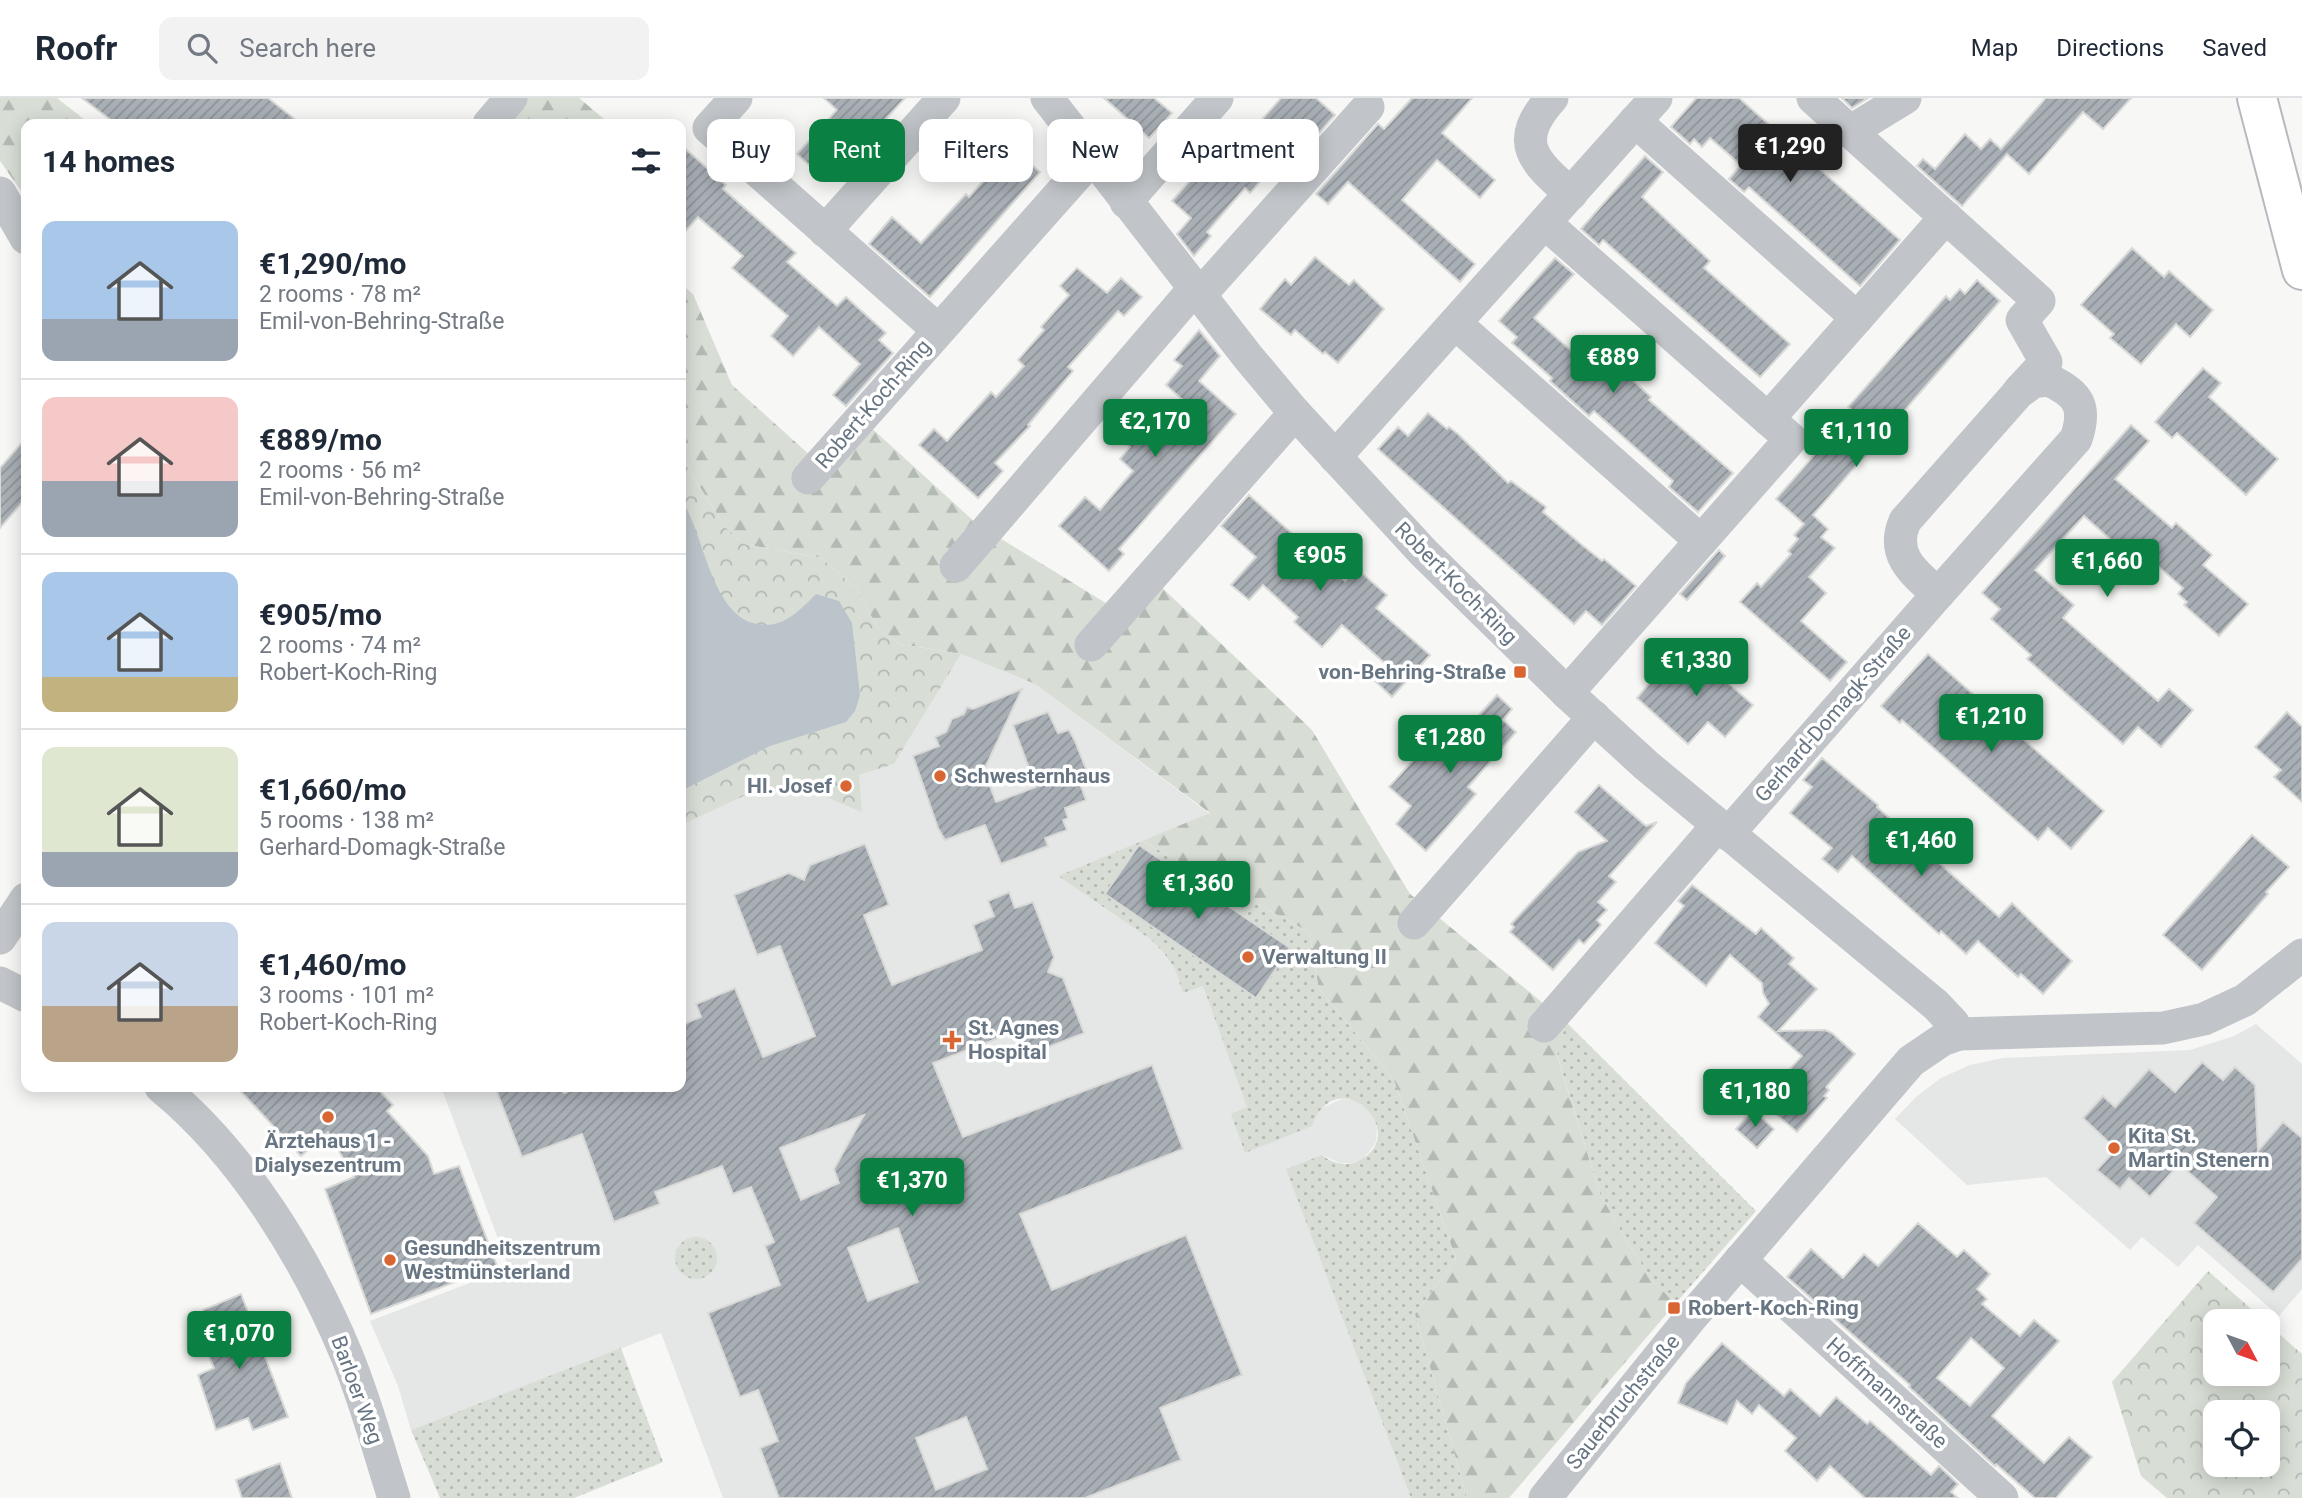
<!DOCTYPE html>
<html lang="en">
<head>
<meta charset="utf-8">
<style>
	body { margin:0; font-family:Roboto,sans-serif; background:#f2f2f3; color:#1f2937; height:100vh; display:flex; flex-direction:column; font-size:26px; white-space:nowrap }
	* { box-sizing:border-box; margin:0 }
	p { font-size:23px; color:#747a83 }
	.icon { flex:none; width:38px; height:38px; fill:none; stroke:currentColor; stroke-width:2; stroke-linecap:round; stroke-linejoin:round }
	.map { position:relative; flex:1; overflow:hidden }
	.side { position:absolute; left:21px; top:21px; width:665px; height:973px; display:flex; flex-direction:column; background:#fff; border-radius:14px; box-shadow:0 4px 18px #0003 }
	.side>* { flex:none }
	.guide { position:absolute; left:707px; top:21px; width:665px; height:63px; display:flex; gap:14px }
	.needle { width:46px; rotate:131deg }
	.controls { position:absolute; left:2203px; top:1211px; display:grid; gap:14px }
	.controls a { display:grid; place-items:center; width:77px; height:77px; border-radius:14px; background:#fff; box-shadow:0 4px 18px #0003; font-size:35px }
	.price { position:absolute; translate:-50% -60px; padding:0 16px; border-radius:7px; background:#0b8043; color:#fff; font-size:23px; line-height:46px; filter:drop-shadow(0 2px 4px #0008) }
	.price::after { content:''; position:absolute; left:50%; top:42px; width:21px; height:16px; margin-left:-10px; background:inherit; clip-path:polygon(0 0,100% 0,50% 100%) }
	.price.on { background:#222; color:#fff }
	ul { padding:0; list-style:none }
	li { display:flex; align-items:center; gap:21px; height:175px; padding:0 21px }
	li+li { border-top:2px solid #e0e1e3 }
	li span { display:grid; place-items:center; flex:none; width:196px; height:140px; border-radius:14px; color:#555 }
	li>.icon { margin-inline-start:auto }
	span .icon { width:84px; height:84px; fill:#fffc; stroke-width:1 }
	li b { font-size:30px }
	h2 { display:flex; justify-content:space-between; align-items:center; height:84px; padding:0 21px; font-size:30px }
	.chip { padding:0 24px; border-radius:14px; background:#fff; box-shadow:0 4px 18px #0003; font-size:24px; line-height:63px }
	.chip.on { background:#0b8043; color:#fff }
	header { display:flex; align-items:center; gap:42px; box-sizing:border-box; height:98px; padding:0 35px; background:#fff; border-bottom:2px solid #e0e1e3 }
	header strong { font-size:33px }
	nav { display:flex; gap:38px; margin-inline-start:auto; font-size:24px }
	.search { width:490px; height:63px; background:#f2f2f3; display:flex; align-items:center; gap:18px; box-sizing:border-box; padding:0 24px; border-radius:14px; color:#747a83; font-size:26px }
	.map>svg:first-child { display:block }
</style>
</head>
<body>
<header>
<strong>Roofr</strong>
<div class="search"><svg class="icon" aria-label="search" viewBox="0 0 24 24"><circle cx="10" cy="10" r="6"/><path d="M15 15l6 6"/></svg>Search here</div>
<nav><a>Map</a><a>Directions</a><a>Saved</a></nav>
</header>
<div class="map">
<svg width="2302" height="1400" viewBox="0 0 2302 1400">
	<defs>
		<pattern id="grass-dots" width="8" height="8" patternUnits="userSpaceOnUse" patternTransform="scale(1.75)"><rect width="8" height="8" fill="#d8ded6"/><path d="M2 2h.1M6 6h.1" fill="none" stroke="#b3b9b3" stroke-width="1.8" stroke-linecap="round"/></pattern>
		<pattern id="forest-firs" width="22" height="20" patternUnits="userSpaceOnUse" patternTransform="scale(1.75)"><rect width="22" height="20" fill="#d8ded6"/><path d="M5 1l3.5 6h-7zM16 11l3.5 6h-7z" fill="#b3b9b3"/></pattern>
		<pattern id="park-crowns" width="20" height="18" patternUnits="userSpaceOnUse" patternTransform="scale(1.75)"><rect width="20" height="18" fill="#d8ded6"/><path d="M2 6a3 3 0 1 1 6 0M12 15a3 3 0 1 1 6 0" fill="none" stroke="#b3b9b3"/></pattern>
		<pattern id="building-hatch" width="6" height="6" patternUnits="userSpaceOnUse" patternTransform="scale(1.75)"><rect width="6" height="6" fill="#a8afb5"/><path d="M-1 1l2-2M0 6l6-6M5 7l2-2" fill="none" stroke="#8d9399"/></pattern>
	</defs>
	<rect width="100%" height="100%" fill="#f7f7f5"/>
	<g fill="#e5e6e6">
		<polygon points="961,556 1035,586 1210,716 1058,778 1150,841 1164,855 1175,871 1183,894 1203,888 1248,1009 1316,1018 1322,1010 1341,1001 1354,1002 1364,1006 1374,1017 1377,1031 1376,1044 1370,1053 1362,1061 1352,1065 1340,1065 1322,1057 1287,1071 1411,1400 723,1400 661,1235 411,1332 398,1288 370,1223 509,1170 441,989 681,989 681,727 693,718 750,695 859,677 894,666"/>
		<polygon points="2256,926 2302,966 2302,1191 2279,1218 2198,1147 2178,1169 2142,1139 2130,1152 2046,1079 1967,1087 1895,1021 1916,999 1941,980 1970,967 2003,960 2190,952 2234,938"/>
	</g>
	<g fill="url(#grass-dots)">
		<path d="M1142,743L1309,834L1319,891L1394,982L1456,1161L1415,1216L1467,1400H1411L1286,1071L1322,1057C1332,1065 1346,1069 1358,1063C1414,1036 1337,960 1312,1028L1245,1055L1231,1016L1247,1009L1203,888L1183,895L1175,871L1164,855L1150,841L1058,778Z"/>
		<polygon points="1566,924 1756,1113 1676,1205 1653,1184 1631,1150 1600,1096 1557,957"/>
		<circle cx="696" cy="1160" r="21"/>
		<polygon points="621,1250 663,1364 574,1400 440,1400 411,1332"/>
	</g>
	<g fill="url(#forest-firs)">
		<polygon points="0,0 57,0 90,26 26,26 26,95 24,97 0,63"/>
		<polygon points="527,0 579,0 610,26 505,26"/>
		<polygon points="681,186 693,196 732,287 812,359 866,325 977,426 1122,515 1153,481 1312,632 1410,796 1566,924 1557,958 1600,1096 1631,1150 1653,1184 1676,1205 1509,1400 1467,1400 1415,1216 1456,1161 1394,982 1319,891 1309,834 1142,743 1210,715 1035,586 961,556 900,546 878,531 857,491 821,460 744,446 725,429 681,359"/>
	</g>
	<g fill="url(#park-crowns)" fill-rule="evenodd">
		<polygon points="681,359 725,429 744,446 821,460 857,491 878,531 900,546 961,556 894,666 859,677 862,714 804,690 750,695 681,727"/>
		<path d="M2208,1173L2265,1223H2216V1276H2268V1226L2302,1256V1400H2167L2141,1378L2112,1284ZM2216,1314H2268V1367H2216Z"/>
	</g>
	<path fill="#bbc4ca" d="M681,401C704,434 711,518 757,526C783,531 799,513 816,496L839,503L852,525L860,597L855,613L846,624L770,648L681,693Z"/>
	<g fill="url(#building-hatch)" stroke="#d9d9d7" stroke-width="2" fill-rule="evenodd">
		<polygon points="82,0 268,0 301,26 116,26"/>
		<polygon points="824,0 905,0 872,36 869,33 825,82 797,56 837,12"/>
		<polygon points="1104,0 1154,0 1172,15 1149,40"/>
		<polygon points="1281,0 1316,0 1335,17 1297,60 1288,52 1250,95 1245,90 1207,134 1211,138 1194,158 1177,136 1191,120 1172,103 1210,60 1216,64 1254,22 1258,26"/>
		<polygon points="1412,0 1472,0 1442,35 1495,82 1480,100 1437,62 1402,102 1475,166 1460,184 1348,84 1328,106 1316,96 1378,26 1384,31"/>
		<polygon points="1696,0 1739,0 1900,142 1860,188 1749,89 1744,94 1729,81 1741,67 1710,40 1702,49 1694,41 1690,46 1671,29"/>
		<polygon points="1842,0 1868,0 1852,10"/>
		<polygon points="2046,0 2131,0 2103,31 2083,14 2029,76 2007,56 1962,108 1917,68 1923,61 1935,71 1965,36 1981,51 1990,41 2001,51"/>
		<polygon points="681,47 726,87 723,91 796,155 787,164 837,208 846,199 886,235 879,242 893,255 846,308 833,297 860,266 819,229 793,258 771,238 788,218 732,170 743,158 698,119 681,138"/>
		<polygon points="1012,50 1040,74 930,199 869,146 892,119 921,145 966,96 969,99"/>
		<polygon points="1645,58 1663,74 1642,99 1710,163 1704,170 1790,246 1760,279 1603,142 1599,147 1581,131"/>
		<polygon points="2132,150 2164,179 2169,173 2213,212 2190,239 2176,226 2141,266 2110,240 2114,236 2081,207"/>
		<polygon points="1315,159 1349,187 1354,182 1384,211 1338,265 1325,254 1323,256 1295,232 1291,237 1260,211 1285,181 1291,187"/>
		<polygon points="1555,160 1574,176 1534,220 1574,255 1585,243 1625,278 1626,276 1651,299 1649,302 1733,375 1698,414 1669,389 1673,383 1594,313 1589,318 1550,283 1552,280 1512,245 1517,239 1499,223"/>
		<polygon points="1077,170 1107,195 1121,180 1142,199 1124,218 1118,213 1068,269 1073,273 1028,327 1030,328 995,365 1003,373 978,400 919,347 934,331 947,343 991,294 996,299 1024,268 1018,262 1044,232 1041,229 1069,197 1060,188"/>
		<polygon points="1977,182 2000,203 1813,417 1828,431 1821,439 1835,450 1809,479 1826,495 1801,523 1847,564 1830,583 1740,504 1757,485 1761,489 1791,456 1788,453 1798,441 1794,437 1804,426 1776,401 1853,313 1848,309 1946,198 1950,202 1960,191 1965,196"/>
		<polygon points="1199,232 1220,258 1199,283 1236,316 1119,451 1124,456 1109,473 1059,428 1085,399 1100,412 1133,373 1120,361 1130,349 1126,345 1142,327 1154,337 1184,303 1166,287 1182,268 1174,262"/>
		<polygon points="2203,270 2221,285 2209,299 2278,361 2246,397 2177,335 2172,340 2155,324"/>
		<polygon points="1428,315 1447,331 1449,329 1458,336 1508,385 1511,383 1546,409 1543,414 1582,447 1602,463 1604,461 1636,488 1602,527 1586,513 1574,526 1378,351 1398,329 1408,338"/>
		<polygon points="2131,327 2149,343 2115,381 2172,430 2176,425 2212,457 2203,467 2248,506 2219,538 2184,507 2187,504 2178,496 2183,490 2151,462 2146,468 2132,455 2129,458 2084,418 2035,472 2074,507 2063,520 2158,603 2169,591 2193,612 2161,649 2138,629 2123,646 2027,561 2031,557 1991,521 2000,511 1982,495"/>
		<polygon points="26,340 26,400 0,430 0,370"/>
		<polygon points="1249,397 1345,483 1356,470 1387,497 1376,510 1430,557 1392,599 1375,583 1388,568 1342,527 1322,549 1294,524 1298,519 1263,487 1249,502 1231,487 1256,459 1221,428"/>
		<polygon points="1719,452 1725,458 1687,502 1680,496"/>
		<polygon points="1702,547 1727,568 1719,577 1753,607 1725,639 1708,624 1688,646 1637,600 1661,572 1671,581"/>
		<polygon points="1928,556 2104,713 2071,751 2048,730 2038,742 1902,622 1900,625 1881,608"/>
		<polygon points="1022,591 984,672 996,704 1036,689 1013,627 1048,614 1058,635 1069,632 1075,643 1088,676 1078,680 1086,702 1065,710 1068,720 1063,722 1067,732 1045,740 1048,748 1001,766 985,727 945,742 938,730 913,658 939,648 935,639 946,634 952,621 964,616 967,609 973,611"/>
		<polygon points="1497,597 1512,611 1503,622 1516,634 1468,689 1476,696 1426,753 1396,726 1411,708 1389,689 1424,650 1428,653 1441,639 1451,648"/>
		<polygon points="2287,614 2302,629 2302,704 2274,679 2281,672 2255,649"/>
		<polygon points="1822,660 1878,707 1877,709 1999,819 2012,805 2072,863 2043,896 2021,876 2018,879 1978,843 1966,856 1941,833 1939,836 1852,758 1838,774 1822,761 1832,750 1790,715 1812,689 1803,682"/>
		<polygon points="1599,687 1646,728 1657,724 1609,778 1616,784 1598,804 1607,812 1597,822 1601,827 1584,846 1579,842 1553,872 1510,834 1514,829 1511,826 1578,754 1607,743 1575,714"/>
		<polygon points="2252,737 2289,769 2266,794 2268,796 2202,872 2163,837"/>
		<path d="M865,746L889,807L864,817L892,887L982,852L973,827L994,818L988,803L1009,794L1015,810L1033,804L1054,859L1048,874L1063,880L1084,935L1023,959L1014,934L933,965L963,1039L1152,967L1183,1051L1020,1116L1052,1192L1186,1137L1242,1277L1160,1310L1181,1362L1085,1400H779L760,1350L778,1343L758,1292L740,1299L708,1215L780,1187L765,1148L774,1144L751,1089L733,1096L722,1068L655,1094L660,1106L614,1124L582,1036L522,1059L495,989H561L564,995L580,989H681V927L701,919L696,906L735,890L763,959L815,938L780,848L757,857L734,797L789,775L804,782L810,767ZM864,1017L834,1071L839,1085L801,1102L780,1050ZM898,1130L918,1184L868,1203L848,1150ZM966,1319L987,1371L936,1392L916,1340Z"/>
		<polygon points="1139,747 1290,850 1256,900 1105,796"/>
		<polygon points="1692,787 1756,836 1761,830 1794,860 1789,866 1817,891 1778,933 1825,932 1832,935 1855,956 1826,989 1829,992 1824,998 1827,1000 1797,1034 1769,1010 1796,977 1790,971 1802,958 1758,919 1769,906 1763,895 1762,885 1730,857 1706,888 1655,845 1684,808 1678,803"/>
		<polygon points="2202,964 2223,982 2235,969 2255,987 2258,1053 2283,1024 2302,1040 2302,1161 2273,1194 2194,1125 2217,1099 2179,1066 2150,1099 2129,1080 2120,1091 2097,1072 2116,1051 2083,1020 2103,998 2115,1009 2149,971 2175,994"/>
		<polygon points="237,989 376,989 393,1007 387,1013 428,1058 434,1076 459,1068 497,1168 371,1216 325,1091 354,1079 328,1034 301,1058"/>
		<polygon points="1753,1012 1774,1031 1757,1050 1736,1031"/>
		<path d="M1918,1125L1957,1159L1964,1152L1990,1176L1977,1191L1987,1201L1982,1206L2020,1238L2034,1222L2059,1243L1992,1318L2044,1365L2069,1339L2092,1359L2056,1400H2035L1996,1366L1995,1368L1909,1289L1910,1287L1787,1179L1811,1151L1843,1180L1864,1156L1878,1168ZM1971,1240L2004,1270L1970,1308L1937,1280Z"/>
		<polygon points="241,1196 288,1319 253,1332 248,1320 216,1332 198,1277 214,1270 205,1248 216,1244 203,1212"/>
		<polygon points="1722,1245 1784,1298 1790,1291 1820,1318 1836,1299 1867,1326 1870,1323 1931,1377 1939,1368 1958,1386 1951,1394 1958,1400 1865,1400 1830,1368 1817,1383 1785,1353 1796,1340 1759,1307 1752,1316 1737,1303 1727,1326 1678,1305 1686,1285"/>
		<polygon points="280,1365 292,1400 242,1400 236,1382"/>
	</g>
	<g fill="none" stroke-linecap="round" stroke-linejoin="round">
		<g stroke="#b6babe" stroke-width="42">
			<polyline id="major" points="2257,0 2302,172"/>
		</g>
		<g stroke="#c1c4c8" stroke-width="33">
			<polyline points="736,0 709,30 938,232"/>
			<polyline points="1047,0 1248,259 1295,315 1424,455 1567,595 1647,668 1936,907 1953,925 1959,936"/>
			<path d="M1552,0C1512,44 1533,63 1571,96"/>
			<polyline points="1813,0 2039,203 2022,222 2046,264 2019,293"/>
			<polyline points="1635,23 1857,220"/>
			<polyline points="489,26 511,0"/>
			<polyline points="1851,33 1905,0"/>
			<polyline points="0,95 26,140"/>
			<polyline points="1126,104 1217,0"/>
			<polyline points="1545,125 1768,321"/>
			<polyline points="825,133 944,0"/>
			<polyline points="1199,198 1368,9"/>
			<polyline points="1455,225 1701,443"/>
			<path d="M2049,282C2079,296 2087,309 2076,341L1938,496C1914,475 1890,457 1905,423L2018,295L2033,284Z"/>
			<polyline points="1335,359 1656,0"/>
			<polyline points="808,380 1092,60"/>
			<polyline points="956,468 1194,191"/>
			<polyline points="1091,547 1295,315"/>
			<polyline points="1567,595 1791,341 1768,321 1946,119"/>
			<polyline points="1728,736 1938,496"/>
			<polyline points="1414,825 1594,619"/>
			<polyline points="0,840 26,801"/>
			<polyline points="0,885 26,898"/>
			<polyline points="1544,928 1718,727"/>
			<path d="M161,989C243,1056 307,1161 347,1258C366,1304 379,1353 394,1400"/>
			<polyline points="1740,1162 2002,1400"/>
			<polyline points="1545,1400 1689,1222 1911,963 1942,942 1959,936 2163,930 2204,921 2245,902 2302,857"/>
		</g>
		<use href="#major" stroke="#fff" stroke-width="38"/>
	</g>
	<g fill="#d96533" stroke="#fff" stroke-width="2.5">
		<rect x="1513" y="567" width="14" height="14" rx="3.5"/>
		<circle cx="940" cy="678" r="7"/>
		<circle cx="846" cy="688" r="7"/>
		<circle cx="1248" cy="859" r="7"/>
		<path d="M948.5 931.5h7v7h7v7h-7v7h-7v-7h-7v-7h7z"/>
		<circle cx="328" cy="1019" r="7"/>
		<circle cx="2114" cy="1050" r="7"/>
		<circle cx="390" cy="1162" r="7"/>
		<rect x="1667" y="1203" width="14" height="14" rx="3.5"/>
	</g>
	<g text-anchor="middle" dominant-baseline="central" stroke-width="7" stroke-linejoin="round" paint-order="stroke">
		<g font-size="21" fill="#687684" stroke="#fff">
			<text transform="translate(873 306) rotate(-49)">Robert-Koch-Ring</text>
			<text transform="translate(1456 485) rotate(45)">Robert-Koch-Ring</text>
			<text transform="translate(1833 616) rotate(-49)">Gerhard-Domagk-Straße</text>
			<text transform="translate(357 1292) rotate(70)">Barloer Weg</text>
			<text transform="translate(1887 1295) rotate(42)">Hoffmannstraße</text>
			<text transform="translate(1623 1304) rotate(-51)">Sauerbruchstraße</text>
		</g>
		<g font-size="21" font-weight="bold" fill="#687684" stroke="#fff" text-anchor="start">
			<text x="1506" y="574" text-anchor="end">von-Behring-Straße</text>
			<text x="954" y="678">Schwesternhaus</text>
			<text x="832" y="688" text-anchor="end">Hl. Josef</text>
			<text x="1262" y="859">Verwaltung II</text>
			<text x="968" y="930">St. Agnes<tspan x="968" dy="24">Hospital</tspan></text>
			<text x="2128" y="1038">Kita St.<tspan x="2128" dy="24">Martin Stenern</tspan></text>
			<text x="328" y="1043" text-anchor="middle">Ärztehaus 1 -<tspan x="328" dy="24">Dialysezentrum</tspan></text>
			<text x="404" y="1150">Gesundheitszentrum<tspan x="404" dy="24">Westmünsterland</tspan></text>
			<text x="1688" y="1210">Robert-Koch-Ring</text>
		</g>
	</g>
</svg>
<div class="controls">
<a><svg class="needle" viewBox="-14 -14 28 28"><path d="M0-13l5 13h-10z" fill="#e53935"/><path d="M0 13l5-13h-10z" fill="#747a83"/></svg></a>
<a><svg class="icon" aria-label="locate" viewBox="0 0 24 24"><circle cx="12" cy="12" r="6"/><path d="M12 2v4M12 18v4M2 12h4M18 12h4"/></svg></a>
</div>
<b class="price on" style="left:1790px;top:86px">€1,290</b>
<b class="price" style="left:1613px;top:297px">€889</b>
<b class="price" style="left:1155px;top:361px">€2,170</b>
<b class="price" style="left:1856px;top:371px">€1,110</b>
<b class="price" style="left:1320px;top:495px">€905</b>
<b class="price" style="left:2107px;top:501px">€1,660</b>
<b class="price" style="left:1696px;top:600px">€1,330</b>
<b class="price" style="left:1991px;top:656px">€1,210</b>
<b class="price" style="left:1450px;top:677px">€1,280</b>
<b class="price" style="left:1921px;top:780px">€1,460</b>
<b class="price" style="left:1198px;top:823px">€1,360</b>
<b class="price" style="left:1755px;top:1031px">€1,180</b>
<b class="price" style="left:912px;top:1120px">€1,370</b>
<b class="price" style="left:239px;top:1273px">€1,070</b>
<div class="guide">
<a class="chip">Buy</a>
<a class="chip on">Rent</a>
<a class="chip">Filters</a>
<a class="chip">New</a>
<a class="chip">Apartment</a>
</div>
<section class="side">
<h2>14 homes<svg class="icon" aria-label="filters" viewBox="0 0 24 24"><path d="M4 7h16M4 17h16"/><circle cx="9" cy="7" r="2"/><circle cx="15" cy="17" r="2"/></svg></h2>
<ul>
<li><span style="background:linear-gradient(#a9c7e8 70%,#9aa5b1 0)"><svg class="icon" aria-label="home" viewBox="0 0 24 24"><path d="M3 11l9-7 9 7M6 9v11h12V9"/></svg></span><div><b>€1,290/mo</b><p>2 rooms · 78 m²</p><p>Emil-von-Behring-Straße</p></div></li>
<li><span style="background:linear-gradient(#f6c9c9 60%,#9aa5b1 0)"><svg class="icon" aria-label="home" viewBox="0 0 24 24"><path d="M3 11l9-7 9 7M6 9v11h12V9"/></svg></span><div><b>€889/mo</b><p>2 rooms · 56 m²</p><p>Emil-von-Behring-Straße</p></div></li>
<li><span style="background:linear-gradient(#a9c7e8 75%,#c2b280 0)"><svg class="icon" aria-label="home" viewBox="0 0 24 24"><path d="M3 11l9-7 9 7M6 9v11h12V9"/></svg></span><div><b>€905/mo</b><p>2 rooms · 74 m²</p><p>Robert-Koch-Ring</p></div></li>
<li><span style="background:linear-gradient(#dfe7d0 75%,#9aa5b1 0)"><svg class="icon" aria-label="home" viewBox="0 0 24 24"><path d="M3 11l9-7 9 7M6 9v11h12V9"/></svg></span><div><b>€1,660/mo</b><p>5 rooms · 138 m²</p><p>Gerhard-Domagk-Straße</p></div></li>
<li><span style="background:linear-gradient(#c9d6e8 60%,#b9a48a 0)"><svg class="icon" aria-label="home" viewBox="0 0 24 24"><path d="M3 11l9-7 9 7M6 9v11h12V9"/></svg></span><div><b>€1,460/mo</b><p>3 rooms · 101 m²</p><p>Robert-Koch-Ring</p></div></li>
</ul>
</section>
</div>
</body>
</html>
